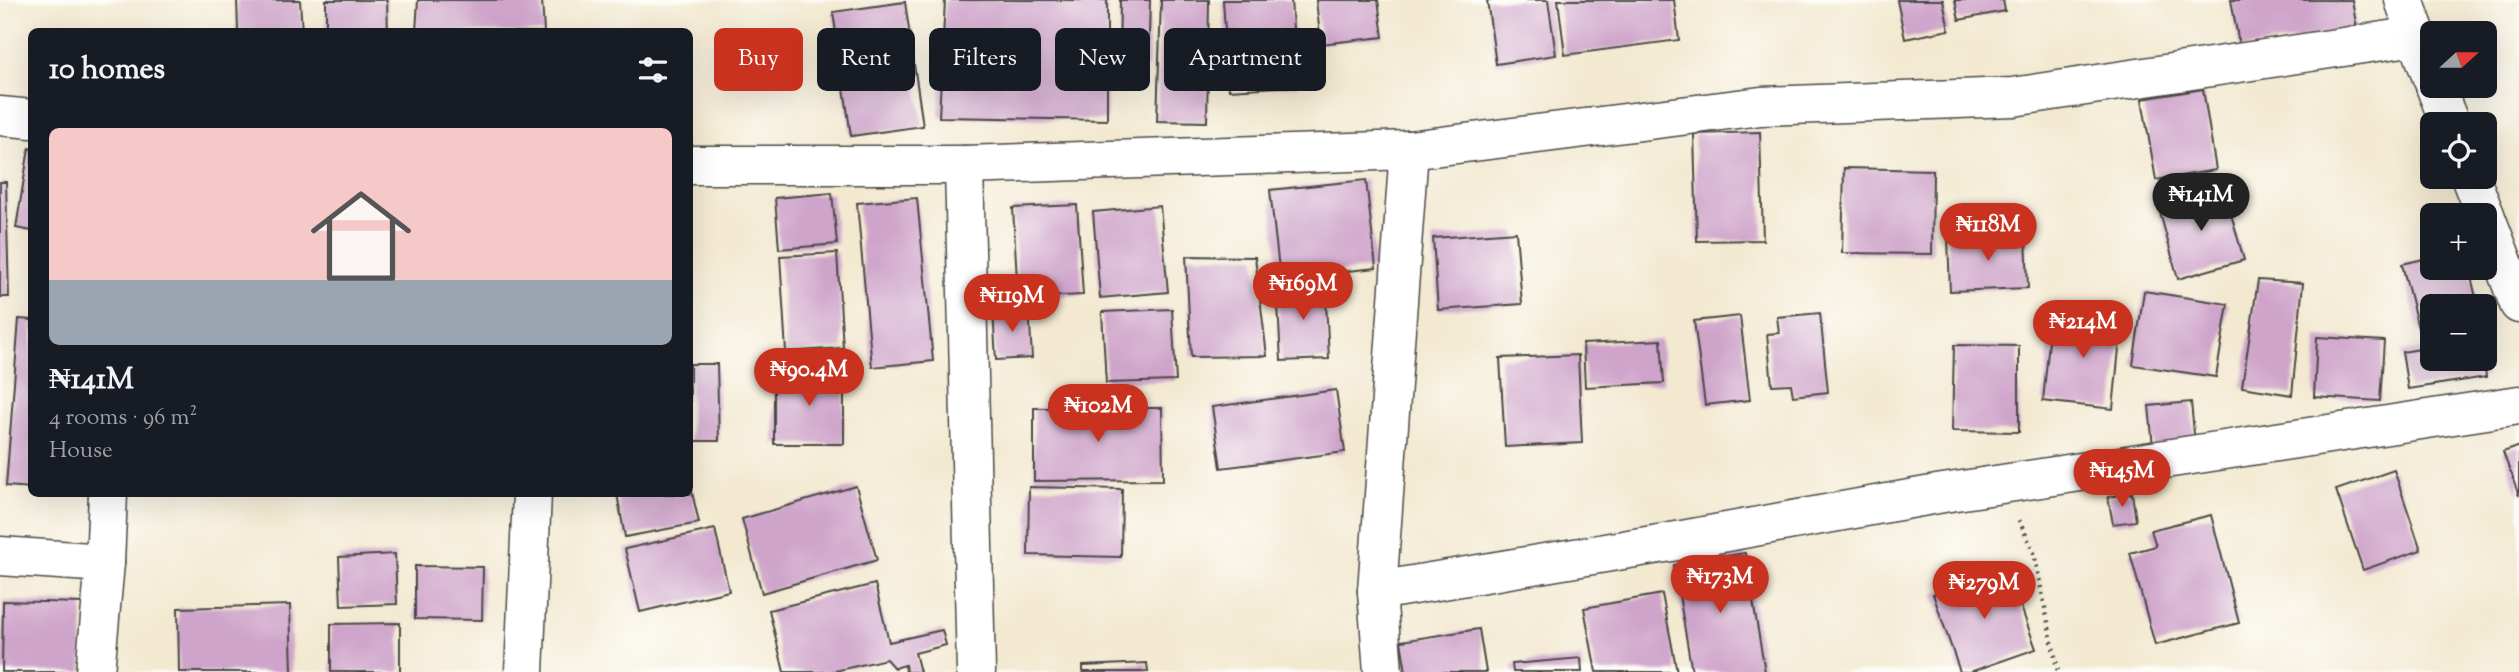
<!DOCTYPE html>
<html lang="en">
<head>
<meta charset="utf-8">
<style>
	body { margin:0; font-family:"Sorts Mill Goudy",serif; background:#20242c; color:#f1f3f6; height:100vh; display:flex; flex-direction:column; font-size:26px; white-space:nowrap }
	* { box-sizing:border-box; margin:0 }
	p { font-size:23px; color:#9ea1a6 }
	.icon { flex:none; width:38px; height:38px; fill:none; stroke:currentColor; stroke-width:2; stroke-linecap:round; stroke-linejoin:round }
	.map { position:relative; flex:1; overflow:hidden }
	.drawer { position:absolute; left:28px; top:28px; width:665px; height:469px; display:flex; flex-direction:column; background:#171b24; border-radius:10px; box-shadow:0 7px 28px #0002 }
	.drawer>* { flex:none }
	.hud { position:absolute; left:714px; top:28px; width:665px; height:63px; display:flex; gap:14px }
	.needle { width:46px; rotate:69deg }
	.controls { position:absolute; left:2420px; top:21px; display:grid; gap:14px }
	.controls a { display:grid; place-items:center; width:77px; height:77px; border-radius:10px; background:#171b24; box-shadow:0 7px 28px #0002; font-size:35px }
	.price { position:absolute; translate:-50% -60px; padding:0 16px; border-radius:24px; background:#c8321e; color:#fff; font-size:23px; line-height:46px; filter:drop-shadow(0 2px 4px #0008) }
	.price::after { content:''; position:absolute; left:50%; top:42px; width:21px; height:16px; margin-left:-10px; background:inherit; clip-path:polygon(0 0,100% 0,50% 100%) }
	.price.on { background:#222; color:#fff }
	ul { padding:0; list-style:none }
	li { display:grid; align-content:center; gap:14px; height:371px; padding:0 21px }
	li+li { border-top:2px solid #363941 }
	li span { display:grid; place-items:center; height:217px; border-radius:10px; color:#555 }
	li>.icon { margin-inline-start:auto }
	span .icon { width:126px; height:126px; fill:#fffc; stroke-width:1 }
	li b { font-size:30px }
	h2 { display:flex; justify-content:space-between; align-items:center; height:84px; padding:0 21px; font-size:30px }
	.tag { padding:0 24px; border-radius:10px; background:#171b24; box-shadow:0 7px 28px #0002; font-size:24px; line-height:63px }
	.tag.on { background:#c8321e; color:#fff }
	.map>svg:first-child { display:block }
</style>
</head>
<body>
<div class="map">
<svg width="2519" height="672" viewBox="0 0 2519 672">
	<rect width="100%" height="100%" fill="#fdfcf7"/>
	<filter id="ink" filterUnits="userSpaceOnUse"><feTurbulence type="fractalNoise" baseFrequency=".0143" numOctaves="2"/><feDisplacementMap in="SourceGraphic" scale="14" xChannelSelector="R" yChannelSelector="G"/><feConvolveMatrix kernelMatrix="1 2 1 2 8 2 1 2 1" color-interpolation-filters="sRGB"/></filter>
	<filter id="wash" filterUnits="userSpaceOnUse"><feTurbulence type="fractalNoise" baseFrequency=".00686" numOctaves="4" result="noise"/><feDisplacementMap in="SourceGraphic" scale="28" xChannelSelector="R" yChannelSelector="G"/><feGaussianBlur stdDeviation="1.57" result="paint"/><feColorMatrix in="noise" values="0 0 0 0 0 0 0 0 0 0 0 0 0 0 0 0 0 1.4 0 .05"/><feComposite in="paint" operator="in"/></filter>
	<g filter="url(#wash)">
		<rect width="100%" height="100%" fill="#f3e9d1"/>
		<g id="blocks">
			<g fill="#cfa4cb">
				<polygon points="237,0 300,0 302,32 238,32"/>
				<polygon points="326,0 387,0 388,32 326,32"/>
				<polygon points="418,0 542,0 544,32 416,32"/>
				<polygon points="945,0 1107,0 1107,120 939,117"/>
				<polygon points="1120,0 1150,0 1148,68 1119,67"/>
				<polygon points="1161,0 1209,0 1207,122 1157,121"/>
				<polygon points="1223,0 1291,0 1297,86 1229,90"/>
				<polygon points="1316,0 1378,0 1383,37 1321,44"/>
				<polygon points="1487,0 1548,0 1556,55 1496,64"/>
				<polygon points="1558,0 1674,0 1679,40 1565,55"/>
				<polygon points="1897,0 1943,0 1949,30 1905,39"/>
				<polygon points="1955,0 2003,0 2005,11 1959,20"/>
				<polygon points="2231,0 2352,0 2357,29 2240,49"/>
				<polygon points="905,2 923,126 851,136 833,12"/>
				<polygon points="2203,89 2216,170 2156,180 2142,99"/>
				<polygon points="1760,132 1763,240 1697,241 1694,134"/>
				<polygon points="29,148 32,149 32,231 16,228"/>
				<polygon points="1844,168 1933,170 1932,254 1842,253"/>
				<polygon points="1366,180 1376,268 1280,278 1270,190"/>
				<polygon points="0,182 6,182 9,297 0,297"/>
				<polygon points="2223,186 2244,260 2178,279 2158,205"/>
				<polygon points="832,193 837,244 779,249 775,198"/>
				<polygon points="917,198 933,361 872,367 857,203"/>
				<polygon points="1077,205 1083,295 1018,298 1013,208"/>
				<polygon points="1160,206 1168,292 1100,298 1093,212"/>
				<polygon points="1516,232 1522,304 1438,310 1433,238"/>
				<polygon points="2026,235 2028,288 1950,291 1948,238"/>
				<polygon points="837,253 843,348 786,352 780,256"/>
				<polygon points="1186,256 1255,257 1267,356 1191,357"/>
				<polygon points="2432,257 2432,268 2469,268 2478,306 2432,306 2432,330 2419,332 2402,264"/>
				<polygon points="2258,280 2303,283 2292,395 2242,387"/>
				<polygon points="1325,282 1329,359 1281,361 1277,285"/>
				<polygon points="2144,291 2228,304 2216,377 2133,365"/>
				<polygon points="1029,308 1032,358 996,360 993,310"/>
				<polygon points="1172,309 1176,381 1106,383 1102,312"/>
				<polygon points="2052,311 2122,318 2113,409 2043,401"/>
				<polygon points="1820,313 1828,392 1793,396 1791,384 1772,385 1767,334 1779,333 1777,317"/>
				<polygon points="1740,316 1750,400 1705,405 1694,321"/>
				<polygon points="19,319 32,320 32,488 6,486"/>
				<polygon points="2317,337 2384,341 2380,401 2314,397"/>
				<polygon points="1661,340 1664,383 1585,387 1583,344"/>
				<polygon points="1954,345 2019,346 2019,432 1952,431"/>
				<polygon points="2432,347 2432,359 2484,359 2486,377 2408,389 2402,352"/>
				<polygon points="1578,355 1582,443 1505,447 1500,358"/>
				<polygon points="690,364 717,364 719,441 690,441"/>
				<rect x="774" y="372" width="70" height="72"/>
				<polygon points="1336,390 1345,452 1221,468 1212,407"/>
				<polygon points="2191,402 2195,444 2153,447 2149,406"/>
				<polygon points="1034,408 1162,408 1163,480 1034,481"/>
				<polygon points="2519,446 2519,496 2503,452"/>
				<polygon points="2394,470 2421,550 2363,570 2336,490"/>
				<polygon points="690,483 699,523 625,537 617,494 690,494"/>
				<polygon points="856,486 877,560 762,593 742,519"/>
				<polygon points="1029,487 1122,489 1121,557 1028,555"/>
				<polygon points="2132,493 2136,521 2113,524 2108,497"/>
				<polygon points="2211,515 2239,623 2155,645 2130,553 2156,546 2151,530"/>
				<polygon points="715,529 729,591 640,612 625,549"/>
				<polygon points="1745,553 1765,672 1692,672 1674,565"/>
				<polygon points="395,554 397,604 341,606 339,557"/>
				<polygon points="415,566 483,567 482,620 415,619"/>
				<polygon points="2007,568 2036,649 1970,672 1960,672 1933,594"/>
				<polygon points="875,584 889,642 942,630 946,645 915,653 920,672 906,672 905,665 894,668 886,659 831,672 784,672 769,610"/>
				<polygon points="1662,594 1677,672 1596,672 1584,608"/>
				<polygon points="3,601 83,603 82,672 2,672"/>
				<polygon points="290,605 292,672 179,672 178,608"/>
				<polygon points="400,623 400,672 331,672 331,624"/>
				<polygon points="1479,629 1486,672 1406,672 1401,641"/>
				<polygon points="1581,658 1582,672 1513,672 1512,664"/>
				<polygon points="1147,663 1148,672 1083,672 1083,666"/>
			</g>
		</g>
	</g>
	<g filter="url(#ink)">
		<use href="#blocks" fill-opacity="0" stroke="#494844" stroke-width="2"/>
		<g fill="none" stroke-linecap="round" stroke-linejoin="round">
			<g stroke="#494844" stroke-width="41">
				<g id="minor">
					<polyline points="2404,0 2432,78"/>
					<polyline points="2435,86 2450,124"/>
					<polyline points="0,116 32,119"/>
					<polyline points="690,165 964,165 1409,150 1761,106 2013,97 2416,36"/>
					<polyline points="964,165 976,672"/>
					<polyline points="2470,177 2485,215"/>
					<polyline points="2485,215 2519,304"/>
					<polyline points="0,556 105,563 95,672"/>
					<polyline points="105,563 108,494"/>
					<polyline points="1377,591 1671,542 1943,493 2519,405"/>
					<polyline points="524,672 532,494"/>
					<polyline points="1383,672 1377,591 1409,150"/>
				</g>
			</g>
			<polyline stroke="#494844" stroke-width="4.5" stroke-dasharray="2 5" stroke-linecap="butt" points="2019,520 2034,553 2058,672"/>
			<use href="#minor" stroke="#fff" stroke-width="38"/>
		</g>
	</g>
</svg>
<div class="controls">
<a><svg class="needle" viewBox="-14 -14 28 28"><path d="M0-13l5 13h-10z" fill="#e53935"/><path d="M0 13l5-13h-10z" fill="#9ea1a6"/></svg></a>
<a><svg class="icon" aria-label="locate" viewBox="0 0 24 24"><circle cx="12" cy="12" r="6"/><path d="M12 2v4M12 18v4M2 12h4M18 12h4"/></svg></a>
<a>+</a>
<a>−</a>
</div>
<b class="price on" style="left:2201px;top:233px">₦141M</b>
<b class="price" style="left:1988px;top:263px">₦118M</b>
<b class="price" style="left:1303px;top:322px">₦169M</b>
<b class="price" style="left:1012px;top:334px">₦119M</b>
<b class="price" style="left:2083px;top:360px">₦214M</b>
<b class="price" style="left:809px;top:408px">₦90.4M</b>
<b class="price" style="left:1098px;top:444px">₦102M</b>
<b class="price" style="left:2122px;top:509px">₦145M</b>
<b class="price" style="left:1720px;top:615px">₦173M</b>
<b class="price" style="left:1984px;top:621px">₦279M</b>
<div class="hud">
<a class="tag on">Buy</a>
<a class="tag">Rent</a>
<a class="tag">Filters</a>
<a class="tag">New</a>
<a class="tag">Apartment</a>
</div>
<section class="drawer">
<h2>10 homes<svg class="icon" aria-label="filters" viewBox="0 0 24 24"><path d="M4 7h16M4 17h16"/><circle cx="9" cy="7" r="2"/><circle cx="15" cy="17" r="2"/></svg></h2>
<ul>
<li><span style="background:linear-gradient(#f6c9c9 70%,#9aa5b1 0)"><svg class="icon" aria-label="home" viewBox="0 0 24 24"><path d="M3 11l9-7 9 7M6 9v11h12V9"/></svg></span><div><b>₦141M</b><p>4 rooms · 96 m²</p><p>House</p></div></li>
</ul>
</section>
</div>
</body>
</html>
